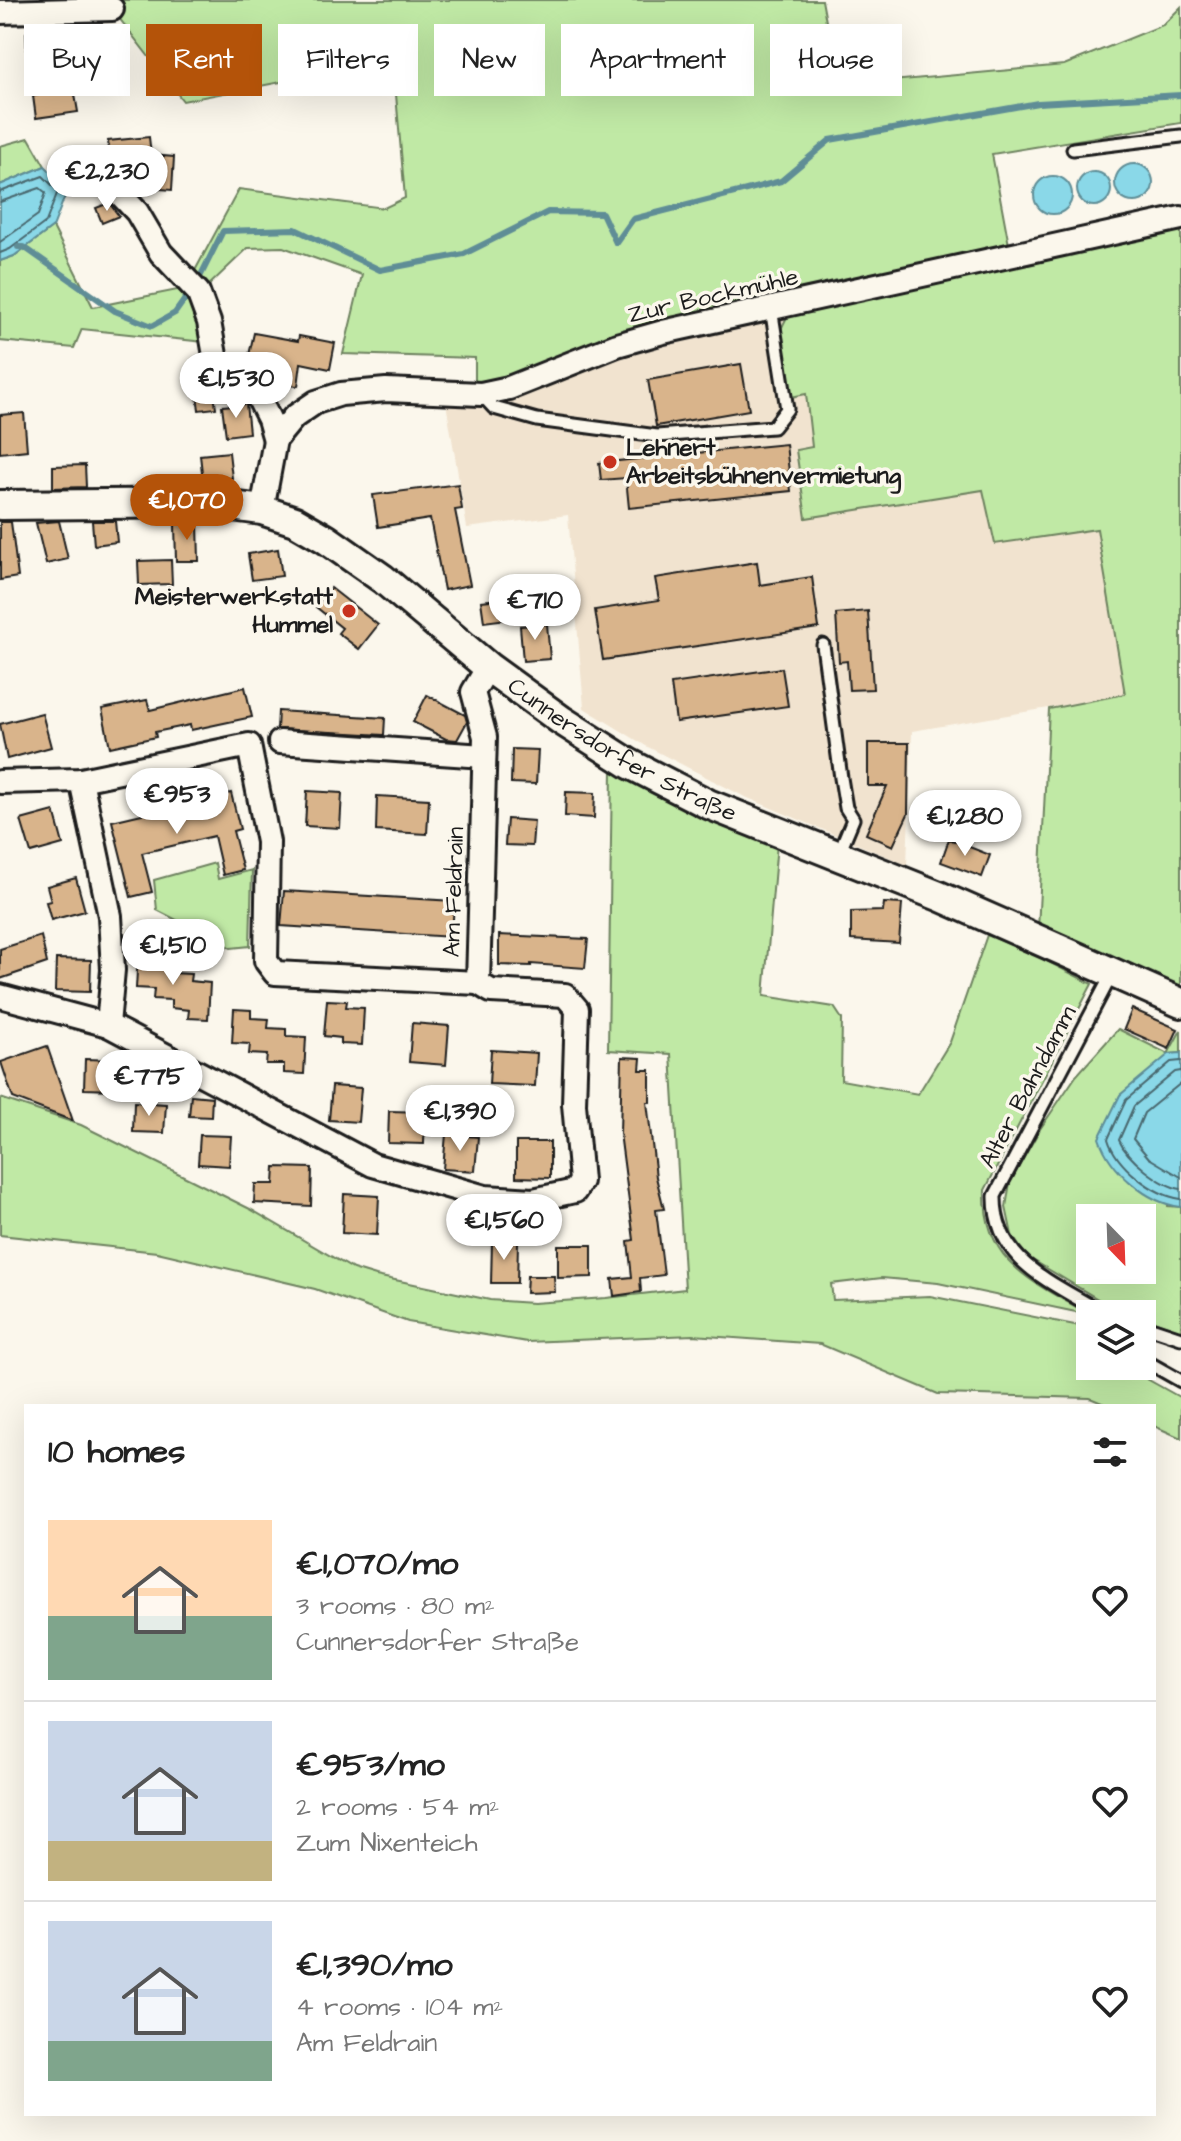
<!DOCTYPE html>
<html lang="en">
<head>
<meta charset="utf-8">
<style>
	body { margin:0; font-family:"Architects Daughter",sans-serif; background:#f6f6f6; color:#222; height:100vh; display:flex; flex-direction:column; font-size:30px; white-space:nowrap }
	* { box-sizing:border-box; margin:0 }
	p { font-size:26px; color:#767676 }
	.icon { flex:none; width:44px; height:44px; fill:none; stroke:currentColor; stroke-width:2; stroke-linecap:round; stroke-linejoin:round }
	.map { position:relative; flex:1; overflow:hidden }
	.drawer { position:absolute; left:24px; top:1404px; width:1132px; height:712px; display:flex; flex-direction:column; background:#fff; border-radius:0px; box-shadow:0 8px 32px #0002 }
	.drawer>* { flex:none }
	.banner { position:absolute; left:24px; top:24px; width:1134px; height:72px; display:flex; gap:16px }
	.needle { width:52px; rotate:157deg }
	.buttons { position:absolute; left:1076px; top:1204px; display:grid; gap:16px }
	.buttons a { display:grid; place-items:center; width:80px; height:80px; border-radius:0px; background:#fff; box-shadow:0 8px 32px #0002; font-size:40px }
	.price { position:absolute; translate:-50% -68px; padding:0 18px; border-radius:28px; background:#fff; color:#222; font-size:26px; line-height:52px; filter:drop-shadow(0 2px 4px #0008) }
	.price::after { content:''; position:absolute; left:50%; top:48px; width:24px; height:18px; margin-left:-12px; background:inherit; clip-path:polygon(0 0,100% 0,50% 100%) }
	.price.active { background:#b45309; color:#fff }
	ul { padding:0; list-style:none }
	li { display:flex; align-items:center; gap:24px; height:200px; padding:0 24px }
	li+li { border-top:2px solid #e0e0e0 }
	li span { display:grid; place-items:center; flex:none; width:224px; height:160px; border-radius:0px; color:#555 }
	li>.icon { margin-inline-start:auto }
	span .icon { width:96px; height:96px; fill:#fffc; stroke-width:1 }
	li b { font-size:34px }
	h2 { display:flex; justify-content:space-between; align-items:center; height:96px; padding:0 24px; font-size:34px }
	.tag { padding:0 28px; border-radius:0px; background:#fff; box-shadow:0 8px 32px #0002; font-size:28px; line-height:72px }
	.tag.active { background:#b45309; color:#fff }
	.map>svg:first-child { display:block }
</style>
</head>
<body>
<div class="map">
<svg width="1181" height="2141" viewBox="0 0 1181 2141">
	<rect width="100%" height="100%" fill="#fbf7ec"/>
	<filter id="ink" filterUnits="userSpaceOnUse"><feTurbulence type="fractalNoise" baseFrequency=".0125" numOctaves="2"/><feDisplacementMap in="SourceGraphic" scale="16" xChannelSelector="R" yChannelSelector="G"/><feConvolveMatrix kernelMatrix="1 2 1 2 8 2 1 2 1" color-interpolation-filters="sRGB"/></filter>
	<g filter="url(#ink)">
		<polygon fill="#f1e3cf" points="787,317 780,331 791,396 806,394 812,448 797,451 983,489 995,544 1097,529 1126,695 912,731 907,865 743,796 646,746 584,708 568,515 467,528 446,403 519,396 623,356"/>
		<g fill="#c0e9a5" stroke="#6e8260" stroke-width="2" fill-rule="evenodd">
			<polygon points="0,0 822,0 838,86 1064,65 1163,25 1181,7 1181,123 992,154 1009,245 508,380 475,384 475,358 343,354 362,275 283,247 248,248 205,289 191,278 239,189 384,208 405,198 393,60 183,101 112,9 0,12"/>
			<polygon points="29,138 45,166 0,185 0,146"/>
			<polygon points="1181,222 1181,989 1038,930 1049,709 1125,694 1097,529 995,544 983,490 806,518 796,450 812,447 806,394 791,397 780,331 787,317"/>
			<polygon points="53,227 93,307 182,289 195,301 205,342 82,329 74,348 0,341 0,261 14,256"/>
			<path d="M612,769L777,843L764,996L834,1007L842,1019L841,1080L918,1094L950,1042L987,935L1031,953L1092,984L985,1190C983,1264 1034,1282 1090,1315L938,1283L882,1278L831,1284L833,1300L930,1296L1090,1328V1366H1131L1138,1374L1181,1398V1438L1154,1426V1406H1109L1090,1398L938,1394L820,1344L693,1335L527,1342L408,1322L315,1289L157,1252L0,1235V1098L81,1125L250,1209L353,1269L376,1276L490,1300L533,1303L606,1298L685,1289L671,1054L608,1050Z"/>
			<polygon points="215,863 218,879 252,870 250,946 231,948 157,910 154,880"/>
			<path d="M1118,1029L1168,1054L1181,1030V1053L1168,1054V1206L1181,1207V1331L1142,1317V1314L1113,1308L1026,1256L1012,1235L1006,1207L1010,1182L1040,1129L1076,1076ZM1090,1218H1142V1270H1090Z"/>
		</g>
		<g fill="#8ad8e8" stroke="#5e8d96" stroke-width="2">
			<circle cx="1134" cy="183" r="19"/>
			<polygon points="45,166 68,188 53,227 14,256 0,261 0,185"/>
			<circle cx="1094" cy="189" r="17"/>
			<circle cx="1053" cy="195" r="19"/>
			<path d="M1181,1053V1207C1147,1203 1110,1171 1099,1138L1120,1095L1169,1054Z"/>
		</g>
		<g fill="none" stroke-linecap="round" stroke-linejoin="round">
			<g stroke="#48676e" stroke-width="2">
				<polyline points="0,192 43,176 58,191 46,222 10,249 0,253"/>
				<polyline points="0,202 40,188 46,193 38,215 0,242"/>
				<path d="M1181,1061L1171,1062L1126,1100L1108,1139C1116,1166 1153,1195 1181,1199"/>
				<path d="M1181,1071L1175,1072L1134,1106L1119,1140C1127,1159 1161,1186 1181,1189"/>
				<polyline points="1181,1083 1144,1113 1133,1139 1149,1158 1181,1177"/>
			</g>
			<g stroke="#5e8d96" stroke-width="6">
				<polyline points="18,247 24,247 115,311 152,326 175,313 190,292"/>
				<polyline points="197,283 223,231 295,229 380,270 464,254 548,212 602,213 616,243 633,219 781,181 830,140 1038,103 1181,95"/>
			</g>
		</g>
		<g fill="#d9b48b" stroke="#1c1c1c" stroke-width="2">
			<polygon points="59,32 60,57 27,59 26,33"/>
			<polygon points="99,53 104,86 84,89 79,57"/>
			<polygon points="74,89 78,112 36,118 33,96"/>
			<polygon points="149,137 151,155 174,157 172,190 148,188 149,174 112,178 108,141"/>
			<polygon points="109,203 119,216 102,223 96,208"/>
			<polygon points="254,333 298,341 299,336 335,343 330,369 301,363 298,386 265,383 268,359 249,355"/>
			<polygon points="741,364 749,410 656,426 648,380"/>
			<polygon points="214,393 216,408 199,410 197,395"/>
			<polygon points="246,404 249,433 226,436 222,406"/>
			<polygon points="24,413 27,450 0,453 0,415"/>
			<polygon points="786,444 791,491 629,508 626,478 601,480 599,463"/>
			<polygon points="229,452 232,478 203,481 200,455"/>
			<polygon points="85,465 86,487 53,488 53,466"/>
			<polygon points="458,484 462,509 455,510 470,585 444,590 430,519 378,527 373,495"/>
			<polygon points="59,521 68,559 46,564 36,523"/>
			<polygon points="92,521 115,521 117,542 94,545"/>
			<polygon points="0,522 11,522 18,577 0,580"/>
			<polygon points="198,523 199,561 176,561 175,524"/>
			<polygon points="278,549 282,576 252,580 248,554"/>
			<polygon points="171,560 172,584 139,585 138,561"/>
			<polygon points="757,562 760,585 812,577 819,628 603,660 595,610 659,600 655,578"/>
			<polygon points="331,588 378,625 359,649 338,633 342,628 316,607"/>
			<polygon points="520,597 522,617 484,622 481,601"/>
			<polygon points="868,611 873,689 849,690 847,661 839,662 836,614"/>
			<polygon points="547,624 550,659 523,661 520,626"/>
			<polygon points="782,668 788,706 676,722 671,684"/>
			<polygon points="245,687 252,717 191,730 190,725 155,732 156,737 110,747 102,709 147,700 150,710"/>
			<polygon points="427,695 465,715 467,722 457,740 446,739 413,722"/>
			<polygon points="278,711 385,718 384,735 277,729"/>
			<polygon points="42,713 51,747 7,759 0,724"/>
			<polygon points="868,743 909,743 908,814 893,846 866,834 887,786 868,786"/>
			<polygon points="512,749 538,750 536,784 511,783"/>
			<polygon points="307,791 342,793 340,828 305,826"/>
			<polygon points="566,792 595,793 594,818 565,816"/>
			<polygon points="231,793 240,829 233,831 243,870 223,875 214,836 142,853 152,892 131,897 112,821"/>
			<polygon points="377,796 429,799 427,834 376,831"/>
			<polygon points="54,811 63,844 31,853 21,820"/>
			<polygon points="507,819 534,821 532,846 505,845"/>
			<polygon points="949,839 990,855 982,877 941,862"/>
			<polygon points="76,878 85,911 51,920 46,902 51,901 47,886"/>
			<polygon points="284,891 454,901 452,937 281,926"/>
			<polygon points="884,903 902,904 899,943 851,940 851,912 883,911"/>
			<polygon points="499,935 588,939 585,968 531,964 531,966 499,965"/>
			<polygon points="41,936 47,963 0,979 0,949"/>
			<polygon points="138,954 156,955 155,963 173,964 173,973 191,974 190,981 210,983 208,1019 188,1018 189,1010 171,1008 171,1000 153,999 154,989 136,988"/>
			<polygon points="56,959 91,960 90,992 55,991"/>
			<polygon points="327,1000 347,1001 346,1007 364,1008 362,1045 341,1044 341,1038 324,1036"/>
			<polygon points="234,1009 251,1010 251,1018 269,1019 268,1028 286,1029 286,1036 306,1037 304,1074 284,1073 284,1064 266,1064 267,1055 249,1054 250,1044 232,1043"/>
			<polygon points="1132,1009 1178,1029 1169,1049 1124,1029"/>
			<polygon points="412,1023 449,1026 446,1065 409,1062"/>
			<polygon points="47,1046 73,1121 13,1098 1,1062"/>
			<polygon points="491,1050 537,1053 535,1086 489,1084"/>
			<polygon points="622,1057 641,1058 640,1070 650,1070 650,1102 647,1102 656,1177 664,1209 656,1210 664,1275 640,1278 641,1292 614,1296 612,1279 632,1277 628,1241 634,1240 620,1133"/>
			<polygon points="85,1059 116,1060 116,1066 146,1067 146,1091 84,1089"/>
			<polygon points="332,1086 361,1088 358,1122 329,1120"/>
			<polygon points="191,1095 212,1097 211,1117 189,1116"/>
			<polygon points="134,1102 166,1104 164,1133 133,1132"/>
			<polygon points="389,1111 425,1112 424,1144 388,1143"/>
			<polygon points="446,1134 478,1137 475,1171 443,1169"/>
			<polygon points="200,1135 231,1136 229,1166 198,1164"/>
			<polygon points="516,1142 550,1142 550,1178 516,1177"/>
			<polygon points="275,1167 312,1168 311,1206 254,1203 255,1184 274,1184"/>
			<polygon points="344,1194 379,1196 377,1235 342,1233"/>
			<polygon points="492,1242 518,1242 517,1283 491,1283"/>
			<polygon points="558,1245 592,1245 592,1277 558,1278"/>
			<polygon points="527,1276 554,1276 555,1292 526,1293"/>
		</g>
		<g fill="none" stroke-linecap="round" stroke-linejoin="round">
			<g stroke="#1c1c1c" stroke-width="17">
				<g id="service">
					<polyline points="1073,149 1181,136"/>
					<polyline points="481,394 494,408 537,420 657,436 773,427 787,409 771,308"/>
					<polyline points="823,645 841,778 846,808 853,819 838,855"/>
					<path d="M1104,1314C1055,1283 994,1263 995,1196L1112,974"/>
					<polyline points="1142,1325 1181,1338"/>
					<polyline points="1142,1359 1181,1381"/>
				</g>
			</g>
			<g stroke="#1c1c1c" stroke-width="28">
				<g id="minor">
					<polyline points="0,12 112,9"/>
					<polyline points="119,193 137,212 161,253 198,292 209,322 216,361 257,395 269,419 275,440"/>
					<polyline points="262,510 275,440 294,417 316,402 341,394 386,390 481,394 509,388 617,345 663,332 1181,218"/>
					<polyline points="280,742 484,756"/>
					<polyline points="81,780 110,916 113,970 108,1025"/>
					<polyline points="0,782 81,780 249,745 268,842 266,961 275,973 478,983"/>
					<polyline points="0,996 108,1025 373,1165 485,1197 533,1200 575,1191 581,1181 574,1104 577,1009 565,995 491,991 478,983 485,737 473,692 488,667"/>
				</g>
			</g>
			<g stroke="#1c1c1c" stroke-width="34">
				<g id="tertiary">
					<path id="s1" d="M0,505L209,503L262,510L295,521L326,539L383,579L488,667L561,720L630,764L708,804L939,896L1181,1003"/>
				</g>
			</g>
			<use href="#service" stroke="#fbf7ec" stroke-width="11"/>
			<use href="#minor" stroke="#fbf7ec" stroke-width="22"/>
			<use href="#tertiary" stroke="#fbf7ec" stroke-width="28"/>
		</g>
	</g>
	<g fill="#c8321e" stroke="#fbf7ec" stroke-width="3">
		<circle cx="610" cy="462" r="8"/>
		<circle cx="349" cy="611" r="8"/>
	</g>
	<g text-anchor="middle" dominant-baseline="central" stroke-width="7" stroke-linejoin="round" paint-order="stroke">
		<g font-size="24" fill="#1c1c1c" stroke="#fbf7ec">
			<text transform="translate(713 296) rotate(-13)">Zur Bockmühle</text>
			<text stroke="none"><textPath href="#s1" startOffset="698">Cunnersdorfer Straße</textPath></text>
			<text transform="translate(454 892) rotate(-88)">Am Feldrain</text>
			<text transform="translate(1028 1087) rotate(-62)">Alter Bahndamm</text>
		</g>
		<g font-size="24" font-weight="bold" fill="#1c1c1c" stroke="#fbf7ec" text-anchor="start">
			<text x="626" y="448">Lehnert<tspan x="626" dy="28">Arbeitsbühnenvermietung</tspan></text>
			<text x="333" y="597" text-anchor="end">Meisterwerkstatt<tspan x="333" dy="28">Hummel</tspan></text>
		</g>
	</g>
</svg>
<div class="buttons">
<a><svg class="needle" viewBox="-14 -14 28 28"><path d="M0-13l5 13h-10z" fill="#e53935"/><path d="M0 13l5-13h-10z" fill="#767676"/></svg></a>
<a><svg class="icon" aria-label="layers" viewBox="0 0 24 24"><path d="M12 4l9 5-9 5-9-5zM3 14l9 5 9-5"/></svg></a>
</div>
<b class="price" style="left:107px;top:213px">€2,230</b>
<b class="price" style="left:236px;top:420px">€1,530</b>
<b class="price active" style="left:187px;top:542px">€1,070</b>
<b class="price" style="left:535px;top:642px">€710</b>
<b class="price" style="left:177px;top:836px">€953</b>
<b class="price" style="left:965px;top:858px">€1,280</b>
<b class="price" style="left:173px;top:987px">€1,510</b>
<b class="price" style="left:149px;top:1118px">€775</b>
<b class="price" style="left:460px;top:1153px">€1,390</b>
<b class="price" style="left:504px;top:1262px">€1,560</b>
<div class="banner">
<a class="tag">Buy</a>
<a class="tag active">Rent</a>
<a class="tag">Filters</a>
<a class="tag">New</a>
<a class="tag">Apartment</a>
<a class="tag">House</a>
</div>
<section class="drawer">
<h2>10 homes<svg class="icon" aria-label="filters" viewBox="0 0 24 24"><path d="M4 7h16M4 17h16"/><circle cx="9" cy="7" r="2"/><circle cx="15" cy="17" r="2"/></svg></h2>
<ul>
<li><span style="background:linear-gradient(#ffd9b3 60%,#7fa58c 0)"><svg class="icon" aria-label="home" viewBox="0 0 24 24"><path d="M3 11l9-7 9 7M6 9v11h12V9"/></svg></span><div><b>€1,070/mo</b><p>3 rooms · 80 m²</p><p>Cunnersdorfer Straße</p></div><svg class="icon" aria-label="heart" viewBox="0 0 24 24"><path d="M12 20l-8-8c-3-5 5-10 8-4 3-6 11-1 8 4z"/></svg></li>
<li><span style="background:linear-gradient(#c9d6e8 75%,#c2b280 0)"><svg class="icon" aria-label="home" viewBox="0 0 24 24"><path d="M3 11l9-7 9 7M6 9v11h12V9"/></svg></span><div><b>€953/mo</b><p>2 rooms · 54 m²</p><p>Zum Nixenteich</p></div><svg class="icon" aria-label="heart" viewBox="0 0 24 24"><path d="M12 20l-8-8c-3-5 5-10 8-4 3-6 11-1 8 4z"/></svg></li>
<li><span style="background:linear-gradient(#c9d6e8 75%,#7fa58c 0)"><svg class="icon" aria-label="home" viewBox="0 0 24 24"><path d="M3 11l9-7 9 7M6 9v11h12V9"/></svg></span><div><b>€1,390/mo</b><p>4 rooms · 104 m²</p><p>Am Feldrain</p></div><svg class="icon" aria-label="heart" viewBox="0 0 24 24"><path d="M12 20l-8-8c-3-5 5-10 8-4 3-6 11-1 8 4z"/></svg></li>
</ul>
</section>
</div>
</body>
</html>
